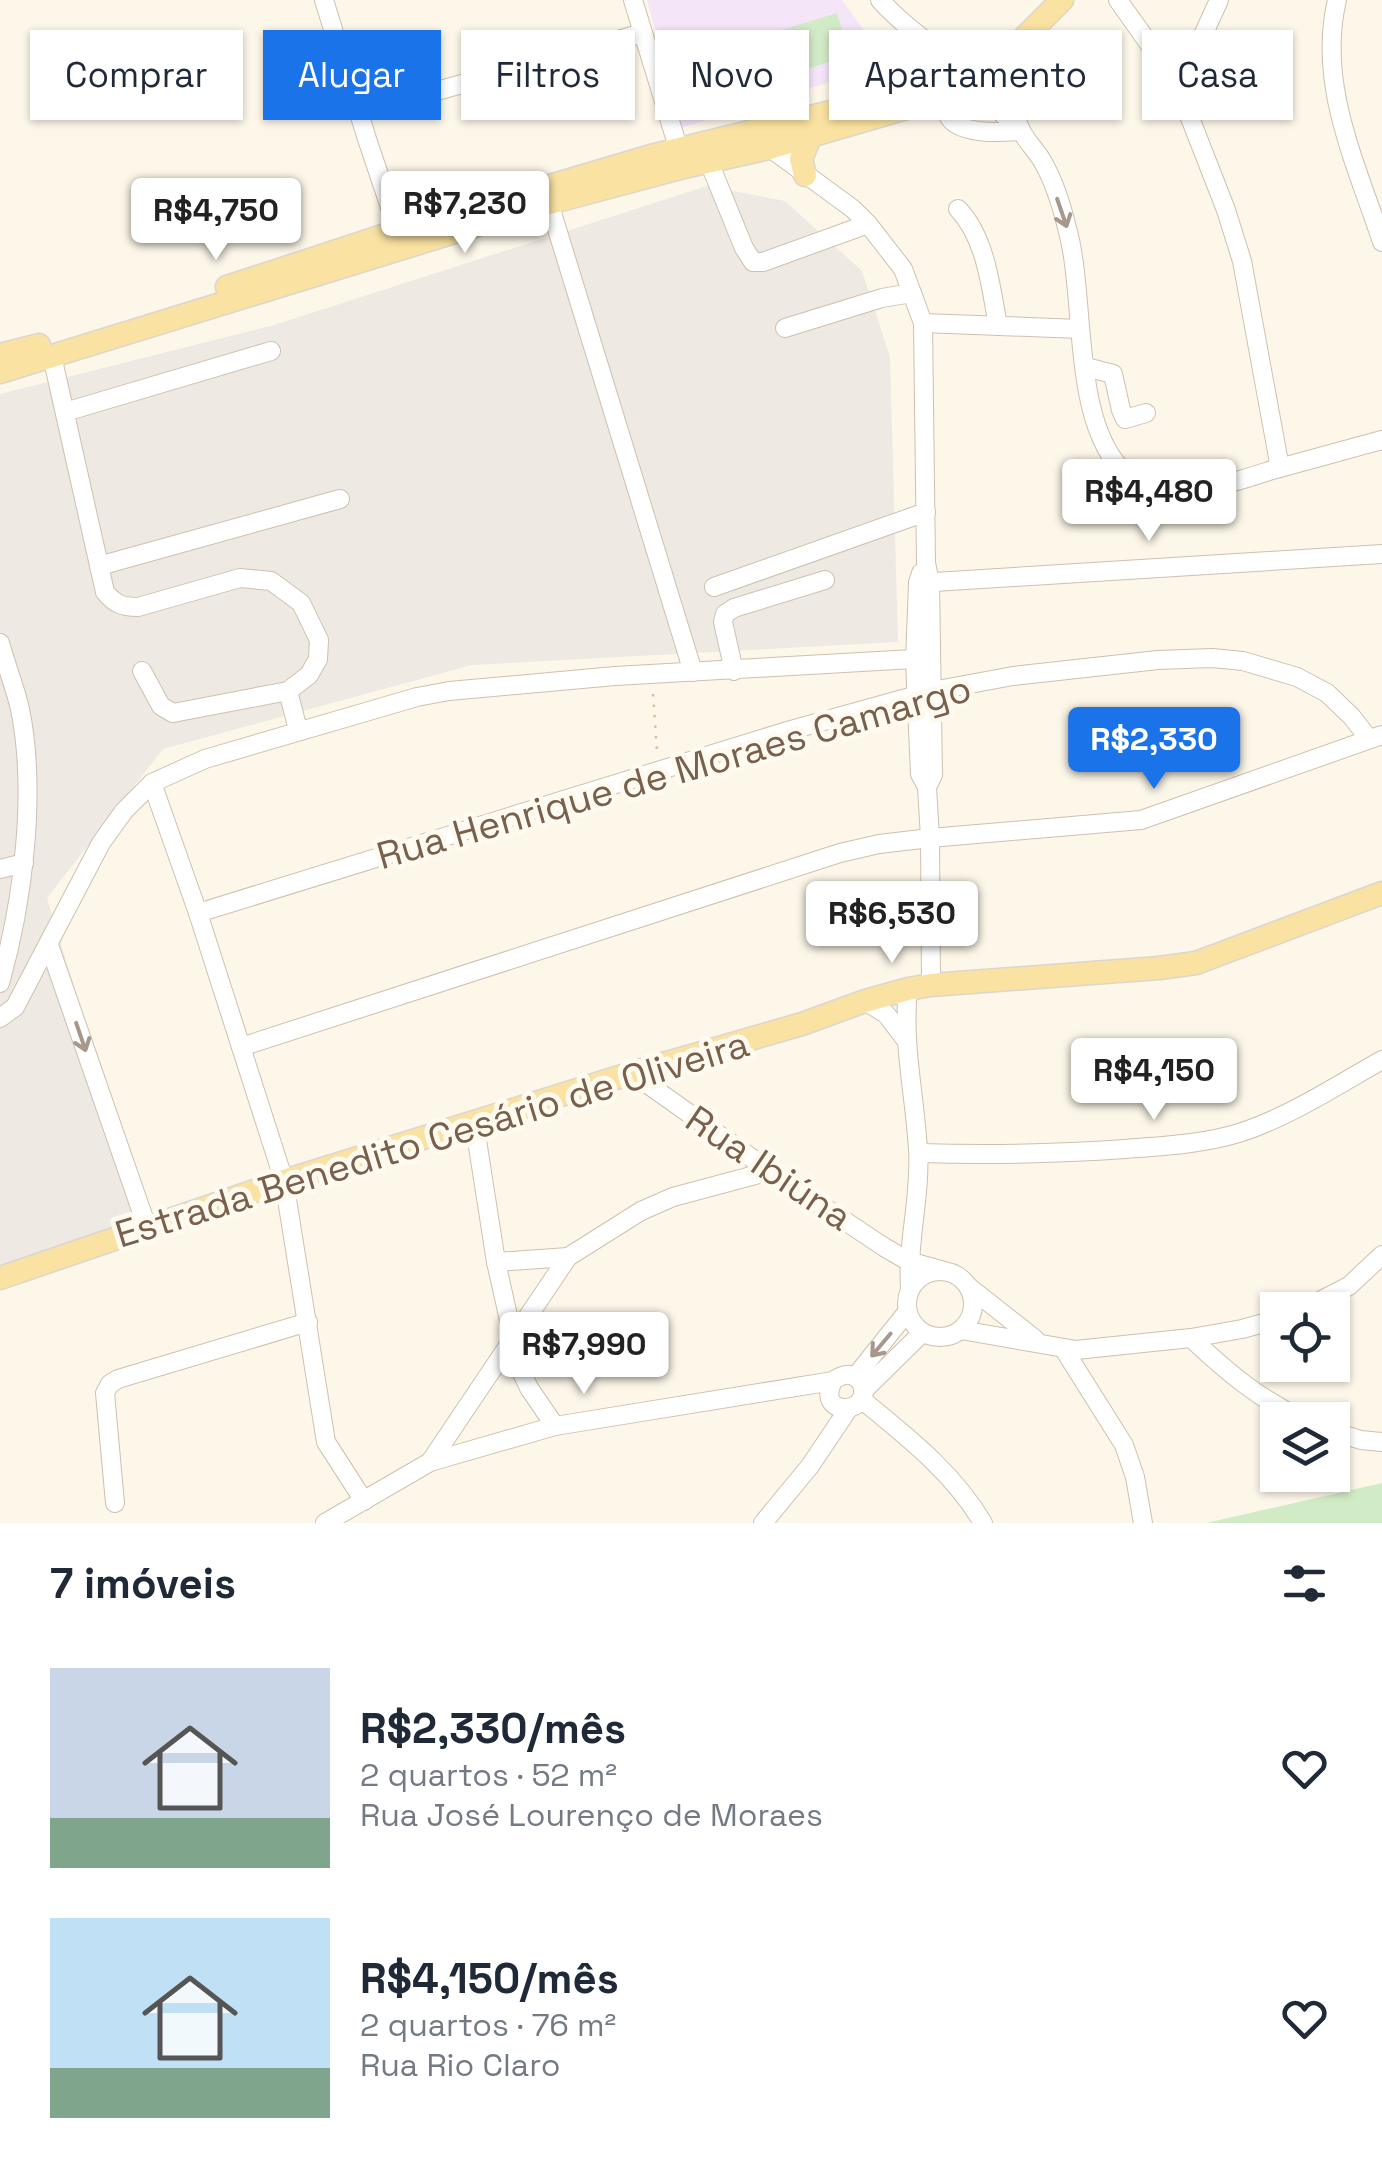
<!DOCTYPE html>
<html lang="pt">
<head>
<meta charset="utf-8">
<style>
	body { margin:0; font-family:"Space Grotesk",sans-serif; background:#f2f2f3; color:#1f2937; height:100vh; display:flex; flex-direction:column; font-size:38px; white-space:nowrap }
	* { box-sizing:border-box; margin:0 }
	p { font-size:32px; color:#747a83 }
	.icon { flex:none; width:55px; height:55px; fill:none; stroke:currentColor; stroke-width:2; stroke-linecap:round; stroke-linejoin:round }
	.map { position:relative; height:1523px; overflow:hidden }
	.side { display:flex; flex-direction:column; background:#fff; flex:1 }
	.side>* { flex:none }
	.banner { position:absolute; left:30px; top:30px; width:1322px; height:90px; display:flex; gap:20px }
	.tools { position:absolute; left:1260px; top:1292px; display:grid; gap:20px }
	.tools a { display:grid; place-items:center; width:90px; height:90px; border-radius:0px; background:#fff; box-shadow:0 2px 8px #0004; font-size:50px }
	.price { position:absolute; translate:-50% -85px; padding:0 22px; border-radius:10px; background:#fff; color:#222; font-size:32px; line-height:65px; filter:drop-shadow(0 2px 5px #0008) }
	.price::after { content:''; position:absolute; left:50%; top:60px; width:30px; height:22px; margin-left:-15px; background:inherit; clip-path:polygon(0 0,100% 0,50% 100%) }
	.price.current { background:#1a73e8; color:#fff }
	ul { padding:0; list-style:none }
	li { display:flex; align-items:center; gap:30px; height:250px; padding:0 50px }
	li span { display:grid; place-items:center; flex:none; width:280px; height:200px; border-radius:0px; color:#555 }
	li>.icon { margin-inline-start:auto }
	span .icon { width:120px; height:120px; fill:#fffc; stroke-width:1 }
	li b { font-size:42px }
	h2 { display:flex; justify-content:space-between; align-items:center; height:120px; padding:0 50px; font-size:42px }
	.tag { padding:0 35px; border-radius:0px; background:#fff; box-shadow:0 2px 8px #0004; font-size:35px; line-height:90px }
	.tag.current { background:#1a73e8; color:#fff }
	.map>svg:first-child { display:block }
</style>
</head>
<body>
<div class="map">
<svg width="1382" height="1523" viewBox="0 0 1382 1523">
	<rect width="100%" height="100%" fill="#fdf7e9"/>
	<polygon fill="#eee9e2" points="707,186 785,201 862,271 890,357 898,642 472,665 163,749 47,898 145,1219 0,1269 0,394 274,325"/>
	<polygon fill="#f4e5f9" points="647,0 842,0 888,64 681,128"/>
	<g fill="#d2ebc7">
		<polygon points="837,13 849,55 787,76 772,33"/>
		<polygon points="117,50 130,99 106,106 93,57"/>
		<polygon points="1382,1483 1382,1523 1206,1523"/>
	</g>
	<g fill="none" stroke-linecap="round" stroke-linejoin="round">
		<g stroke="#cfc0ae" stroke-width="20">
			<g id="minor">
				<polyline points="324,0 367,139 398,231"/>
				<polyline points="633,0 681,157"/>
				<path d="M880,0C897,19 916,34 937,49C956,63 999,70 1008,89C1014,100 1014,114 1019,126C1024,140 1037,150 1044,164C1054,182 1062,207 1067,228C1087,298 1070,423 1126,474C1141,487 1165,489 1184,490C1210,491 1247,478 1272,470C1309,460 1345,450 1382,440"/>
				<polyline points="1118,0 1176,82 1226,210 1242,261 1280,468"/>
				<path d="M1337,0C1317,84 1356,163 1382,242"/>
				<polyline points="1176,82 1194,55 1219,0"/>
				<polyline points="957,86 961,91 989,103 1019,127"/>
				<path d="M939,98C943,105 947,116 952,121C968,135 1002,132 1021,131"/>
				<polyline points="359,113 643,33"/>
				<polyline points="762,142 853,209 868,224 903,269 923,323 926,563 930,582 933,775 927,787"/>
				<polyline points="709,162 744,248 753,262 763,262 868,224"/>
				<polyline points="549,203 693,672"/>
				<path d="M958,209C986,238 991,288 998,326"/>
				<polyline points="923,323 1080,329"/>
				<polyline points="785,328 882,298 912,293"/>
				<path d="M52,356L105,592C115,604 122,607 138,607L240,578L271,581L301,603L319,640L318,659L309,675L288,691L173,713L161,706L142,671"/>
				<polyline points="1086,367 1113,374 1121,410 1125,419 1146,413"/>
				<polyline points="65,412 271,351"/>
				<polyline points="99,566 340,499"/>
				<polyline points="921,573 918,583 915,661 920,774 927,787 930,838 931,985"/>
				<polyline points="918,583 1382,554"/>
				<polyline points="714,587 926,512"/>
				<path d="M0,643C6,665 15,687 20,709C37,793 23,902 0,983"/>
				<polyline points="734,671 723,622 725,614 734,608 825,580"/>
				<polyline points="288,691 296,722 300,731"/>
				<polyline points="152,783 198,913 284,1181 326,1442 364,1501"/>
				<polyline points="0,869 24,863"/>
				<polyline points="198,913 784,732 932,691 1013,676 1158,660 1212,658 1243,661 1297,677 1327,693 1352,717 1369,739"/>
				<polyline points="49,945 147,1227"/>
				<path d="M908,989C902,1043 915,1096 918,1150C921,1196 907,1242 910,1288"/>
				<polyline points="865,1001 886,1014 905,1039"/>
				<polyline points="0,1018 15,1007 101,843 124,811 152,783 205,759 417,697 449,691 615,676 931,658"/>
				<polyline points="241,1047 840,853 879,844 930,838 1141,820 1382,735"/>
				<polyline points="632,1073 770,1171 884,1247 908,1261 944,1271"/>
				<polyline points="474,1121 496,1262 520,1369 529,1388 555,1426"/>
				<path d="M919,1153C988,1155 1056,1154 1125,1149C1163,1146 1203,1144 1239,1133C1289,1117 1336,1086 1382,1060"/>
				<polyline points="496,1262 568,1257"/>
				<circle cx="940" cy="1304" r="33"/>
				<polyline points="969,1287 1035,1339"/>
				<polyline points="1302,1310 1349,1286 1382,1255"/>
				<polyline points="961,1330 1076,1350 1191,1338 1242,1329 1278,1319"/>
				<path d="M1191,1338C1226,1371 1260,1400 1304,1420"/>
				<polyline points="1063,1348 1124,1445 1135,1477 1143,1523"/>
				<polyline points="855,1377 907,1312"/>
				<polyline points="863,1391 922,1333"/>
				<path d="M861,1399C906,1436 953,1472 983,1523"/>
				<polyline points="1332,1431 1361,1440 1382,1442"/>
				<polyline points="430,1462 568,1257 641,1211 673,1197 770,1171"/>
				<polyline points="115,1503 105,1393 110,1384 118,1379 308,1322"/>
				<path d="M325,1523L430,1462L555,1426L833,1381C842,1374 854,1371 861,1383C877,1413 814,1420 833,1381"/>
				<polyline points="763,1523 810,1466 849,1408"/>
			</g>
		</g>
		<g stroke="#dcd6d0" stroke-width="25">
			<g id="major">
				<polyline points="929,83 934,62 931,44"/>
				<polyline points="805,175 801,159 811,135"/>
				<polyline points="227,287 398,231 651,156 896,96 967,66 995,62"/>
				<polyline points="0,355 39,345"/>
				<polyline points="0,372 549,203 684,167 769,148 948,96 967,88 988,72 995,62 1010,52 1062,0"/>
				<polyline points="0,1278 284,1181 632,1073 802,1024 865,1001 908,989 931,985 1159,968 1196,963 1382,893"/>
			</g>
		</g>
		<polyline stroke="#d8bca3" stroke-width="2.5" stroke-dasharray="2.5 8" stroke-linecap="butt" points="653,694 657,752"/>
		<use href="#minor" stroke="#fff" stroke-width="18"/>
		<use href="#major" stroke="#fae2a2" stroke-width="22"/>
	</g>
	<defs><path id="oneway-shaft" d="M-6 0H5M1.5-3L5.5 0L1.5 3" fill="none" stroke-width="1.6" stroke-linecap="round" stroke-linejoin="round" transform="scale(2.5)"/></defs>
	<g stroke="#a7988b">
		<use href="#oneway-shaft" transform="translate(1062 213) rotate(71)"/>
		<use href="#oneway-shaft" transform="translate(81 1037) rotate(71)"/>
		<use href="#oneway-shaft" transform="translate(881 1345) rotate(130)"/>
	</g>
	<g text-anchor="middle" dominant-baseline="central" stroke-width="10" stroke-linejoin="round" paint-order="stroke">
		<g font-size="38" fill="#78604c" stroke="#fffaf0">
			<text transform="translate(674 772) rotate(-16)">Rua Henrique de Moraes Camargo</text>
			<text transform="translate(432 1139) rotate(-17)">Estrada Benedito Cesário de Oliveira</text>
			<text transform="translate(769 1168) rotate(34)">Rua Ibiúna</text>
		</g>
	</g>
</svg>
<div class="tools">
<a><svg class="icon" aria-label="locate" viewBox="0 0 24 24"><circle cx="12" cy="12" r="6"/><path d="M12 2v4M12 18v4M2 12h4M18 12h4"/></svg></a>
<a><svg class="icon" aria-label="layers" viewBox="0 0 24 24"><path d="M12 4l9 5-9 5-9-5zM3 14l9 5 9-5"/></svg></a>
</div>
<b class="price" style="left:465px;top:256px">R$7,230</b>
<b class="price" style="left:216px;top:263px">R$4,750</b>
<b class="price" style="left:1149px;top:544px">R$4,480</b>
<b class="price current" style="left:1154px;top:792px">R$2,330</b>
<b class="price" style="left:892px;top:966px">R$6,530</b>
<b class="price" style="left:1154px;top:1123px">R$4,150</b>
<b class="price" style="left:584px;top:1397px">R$7,990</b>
<div class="banner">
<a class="tag">Comprar</a>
<a class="tag current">Alugar</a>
<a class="tag">Filtros</a>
<a class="tag">Novo</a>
<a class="tag">Apartamento</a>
<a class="tag">Casa</a>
</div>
</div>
<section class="side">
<h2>7 imóveis<svg class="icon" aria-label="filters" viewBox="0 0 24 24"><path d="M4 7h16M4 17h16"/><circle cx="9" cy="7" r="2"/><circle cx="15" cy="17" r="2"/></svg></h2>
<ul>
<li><span style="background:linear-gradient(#c9d6e8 75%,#7fa58c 0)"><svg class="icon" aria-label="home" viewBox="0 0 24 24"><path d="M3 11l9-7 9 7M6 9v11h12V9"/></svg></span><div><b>R$2,330/mês</b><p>2 quartos · 52 m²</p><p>Rua José Lourenço de Moraes</p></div><svg class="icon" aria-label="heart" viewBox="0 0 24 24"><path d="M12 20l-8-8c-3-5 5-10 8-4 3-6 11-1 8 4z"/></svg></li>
<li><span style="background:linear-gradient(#bfe0f5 75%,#7fa58c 0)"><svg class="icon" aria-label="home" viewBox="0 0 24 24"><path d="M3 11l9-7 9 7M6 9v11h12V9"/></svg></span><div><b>R$4,150/mês</b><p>2 quartos · 76 m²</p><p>Rua Rio Claro</p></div><svg class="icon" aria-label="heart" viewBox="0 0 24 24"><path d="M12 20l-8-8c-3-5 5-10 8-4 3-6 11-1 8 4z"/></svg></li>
</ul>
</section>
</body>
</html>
